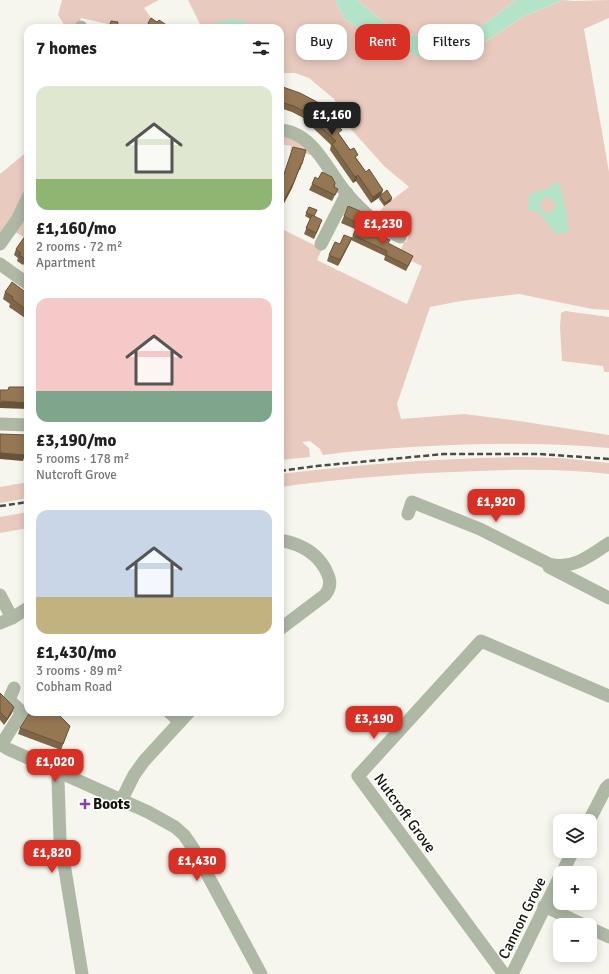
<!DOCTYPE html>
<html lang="en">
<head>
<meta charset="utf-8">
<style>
	body { margin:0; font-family:Signika,sans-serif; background:#f6f6f6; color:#222; height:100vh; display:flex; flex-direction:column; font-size:15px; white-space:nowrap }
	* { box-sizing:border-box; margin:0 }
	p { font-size:13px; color:#767676 }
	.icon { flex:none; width:22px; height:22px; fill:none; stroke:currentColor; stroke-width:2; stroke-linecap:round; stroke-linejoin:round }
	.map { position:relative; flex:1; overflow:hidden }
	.drawer { position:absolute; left:24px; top:24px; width:260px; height:692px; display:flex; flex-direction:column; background:#fff; border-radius:12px; box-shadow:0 2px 10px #0003 }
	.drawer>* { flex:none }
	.banner { position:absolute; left:296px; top:24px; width:253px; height:36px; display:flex; gap:8px }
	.controls { position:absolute; left:553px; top:814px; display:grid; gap:8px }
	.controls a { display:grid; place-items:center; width:44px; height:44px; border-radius:8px; background:#fff; box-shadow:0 2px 10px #0003; font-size:20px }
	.price { position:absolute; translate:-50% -34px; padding:0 9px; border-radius:8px; background:#d93025; color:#fff; font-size:13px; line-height:26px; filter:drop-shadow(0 1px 2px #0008) }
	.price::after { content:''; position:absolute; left:50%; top:24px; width:12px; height:9px; margin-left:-6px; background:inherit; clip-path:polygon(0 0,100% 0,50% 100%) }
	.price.active { background:#222; color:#fff }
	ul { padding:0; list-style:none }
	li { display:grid; align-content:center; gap:8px; height:212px; padding:0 12px }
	li span { display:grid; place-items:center; height:124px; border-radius:12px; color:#555 }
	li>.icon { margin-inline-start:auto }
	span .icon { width:72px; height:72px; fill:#fffc; stroke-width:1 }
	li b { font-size:17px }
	h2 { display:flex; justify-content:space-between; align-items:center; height:48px; padding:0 12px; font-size:17px }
	.tag { padding:0 14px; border-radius:12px; background:#fff; box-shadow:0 2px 10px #0003; font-size:14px; line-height:36px }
	.tag.active { background:#d93025; color:#fff }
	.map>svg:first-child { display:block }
</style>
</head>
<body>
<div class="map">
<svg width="609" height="974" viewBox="0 0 609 974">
	<rect width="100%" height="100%" fill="#f7f6ee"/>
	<g fill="#e9cabf">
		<polygon points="62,0 159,0 144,8 152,19 146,28 126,28 81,18 77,28 65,28 65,26 58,15"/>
		<path d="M188,0H335L344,18L360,30L392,47L415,55L486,41L522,17L563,0L574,1L609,0V18L584,29L609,172V310L592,309L519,294L461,301L430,307L397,404L401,419L464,414L519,421L609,435V448C543,442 477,443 411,447C382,449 352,451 323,455L320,449L310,441L302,442L309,448L310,457L280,460V227L286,231L314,245L316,243L323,247L317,260L407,304L422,266L411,261L412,258L400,252L404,242H406L409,236L376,216L384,206L409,187L384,166L350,128L334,99L309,78L295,73H280V28H251L245,21L212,24L206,28H202Z"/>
		<polygon points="357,0 516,0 483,25 443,40 396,32"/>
		<polygon points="286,135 291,135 312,155 290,151 291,146 280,144 282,138"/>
		<polygon points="28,151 28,185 24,197 0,235 0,174"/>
		<polygon points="28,203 28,231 24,237 15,232"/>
		<polygon points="565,311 609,317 609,372 604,372 603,366 562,361 560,327 561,313"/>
		<path d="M524,457L561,458L609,463V474C566,469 521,469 478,471C411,473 346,478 280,487V474C361,464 442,458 524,457Z"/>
		<polygon points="28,482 28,498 0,503 0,487"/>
		<polygon points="28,512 28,528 0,533 0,517"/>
	</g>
	<g fill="#b3e4ca" fill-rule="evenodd">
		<polygon points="335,0 357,0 396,32 443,40 483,25 516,0 563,0 522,17 486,41 464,50 448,56 415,55 392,47 360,30 344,18"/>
		<polygon points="230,19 246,21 251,28 206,28 212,24"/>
		<path d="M557,182L559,183L567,214C566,220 570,224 568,231L564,233L556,234L539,212L530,211C528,208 528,206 528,202C529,188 539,193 549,188C552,186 553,184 557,182ZM547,197L552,199L556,205C554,211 551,213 545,213C539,207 538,200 547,197Z"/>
	</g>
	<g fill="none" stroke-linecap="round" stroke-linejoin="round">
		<g stroke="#aeb8a5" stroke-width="13">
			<polyline points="81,28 81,27"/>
			<path d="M280,130C314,132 328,172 347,194C362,211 379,227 400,237"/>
			<polyline points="0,244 17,220 28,197"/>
			<polyline points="321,244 347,193"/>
			<polyline points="0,264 28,284"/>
			<polyline points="0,424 28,425"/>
			<path d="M408,514L412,502L480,529L549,564C573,570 590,556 609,543"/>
			<path d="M280,540C301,544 320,554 328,575C331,582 330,589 325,595L280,629"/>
			<polyline points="549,567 609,598"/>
			<polyline points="0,595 12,618"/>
			<polyline points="0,623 12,618 28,608"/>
			<polyline points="169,712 180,722"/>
			<polyline points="0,744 8,749 148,812 175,827 184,835 193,848 261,974"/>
			<polyline points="1,745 22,712 9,700 14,688"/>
			<polyline points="59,772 58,780 60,839 82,974"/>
			<polyline points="122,799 134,775 144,761 189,712"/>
			<polyline points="589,821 606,788 609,785"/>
			<polyline points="562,873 573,851"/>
			<polyline points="544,906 584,925"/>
			<polyline points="590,928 609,937"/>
			<polyline points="504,974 358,776 481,641 609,696"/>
			<polyline points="512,974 560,876"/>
		</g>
		<g stroke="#4a4a46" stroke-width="2.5" stroke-dasharray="6 3" stroke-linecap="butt">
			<polyline points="280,471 317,466 444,454 540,454 609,459"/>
			<polyline points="0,506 28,502"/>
		</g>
	</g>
	<g fill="#806648">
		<polygon points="148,23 167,28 146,28"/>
		<polygon points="280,86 318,108 340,135 357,159 381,195 392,198 391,201 384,206 379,199 380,197 371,203 356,181 353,183 330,150 331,145 313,128 315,124 292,112 280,108"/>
		<polygon points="293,147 302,164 300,170 299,170 292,188 284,203 281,209"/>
		<polygon points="318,179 335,183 334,187 338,189 332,201 309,190 312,184"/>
		<polygon points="309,207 320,226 314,239 304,234 310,219 305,216"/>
		<polygon points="344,216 359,219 355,229 341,223"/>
		<polygon points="353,235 389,244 411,261 406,271 384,260 385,256 351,240 338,266 327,261 329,255 340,244 352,238"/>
		<polygon points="16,249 28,257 23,265 17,261 18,258 14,255"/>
		<polygon points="5,292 28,294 28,320 9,307 10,304 3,299"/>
		<polygon points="0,693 12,713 4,725 0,720"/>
		<polygon points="56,713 70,726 61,750 18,734 20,728"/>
	</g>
	<g fill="#68533b">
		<polygon points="301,164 292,188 280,211 280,207"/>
		<polygon points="358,175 356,181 353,183 355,177"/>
		<polygon points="383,190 381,196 380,196 380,197 371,203 373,197"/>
		<polygon points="392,198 391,201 384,206 385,203"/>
		<polygon points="352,238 350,243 338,266 340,260"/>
		<polygon points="28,255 28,257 23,265 25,259"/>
		<polygon points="2,401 28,403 28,409 0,408 0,403"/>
		<polygon points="25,449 28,449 28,456 25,455 23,461 0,459 0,453"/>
		<polygon points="14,707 12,713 4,725 7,719"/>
	</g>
	<g fill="#957754" stroke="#68533b">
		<polygon points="151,18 157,22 159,20 168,26 166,28 155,28 148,23"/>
		<polygon points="111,21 118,22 117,28 107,28 107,27 109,27"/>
		<polygon points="280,86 300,93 319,103 317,107 342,130 338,133 350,150 354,148 358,155 355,157 366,172 369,169 383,190 373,197 358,175 355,177 332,144 336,141 315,122 318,119 294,106 280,102"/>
		<polygon points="293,147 306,150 302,164 301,164 294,182 283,202 284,203 280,207 280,182 283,177"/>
		<polygon points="322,172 332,177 335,183 334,187 338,189 335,195 312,184 315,177 318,179"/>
		<polygon points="387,190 392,198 385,203 380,196"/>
		<polygon points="348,206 362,212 357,223 344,216"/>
		<polygon points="309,207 317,210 314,216 306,213"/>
		<polygon points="312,215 322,220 316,233 306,228"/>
		<polygon points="358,225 390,240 388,243 413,256 408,266 386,255 387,251 353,235"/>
		<polygon points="28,232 28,255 25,259 19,255 21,253 16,249"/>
		<polygon points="344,235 352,238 340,260 329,255 335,242 340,244"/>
		<polygon points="12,282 28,294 28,311 12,299 13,297 5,292"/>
		<polygon points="9,387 28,387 28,403 2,401 2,403 0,403 0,390 8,390"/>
		<polygon points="0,434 28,435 28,449 25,449 25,455 0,453"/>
		<polygon points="0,693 14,707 7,719 0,712"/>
		<polygon points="30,712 56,712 70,726 63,744 20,728"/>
	</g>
	<path fill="#8341b5" stroke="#fff" stroke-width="1.5" d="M83 798h4v4h4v4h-4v4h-4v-4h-4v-4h4z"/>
	<g text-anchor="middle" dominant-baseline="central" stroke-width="3" stroke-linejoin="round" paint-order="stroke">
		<g font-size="15" font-weight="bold" fill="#131310" stroke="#fff" text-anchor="start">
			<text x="93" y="804">Boots</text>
		</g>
		<g font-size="15" fill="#131310" stroke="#fff">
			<text transform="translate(405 813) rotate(54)">Nutcroft Grove</text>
			<text transform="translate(522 918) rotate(-64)">Cannon Grove</text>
		</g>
	</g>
</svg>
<div class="controls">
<a><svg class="icon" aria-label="layers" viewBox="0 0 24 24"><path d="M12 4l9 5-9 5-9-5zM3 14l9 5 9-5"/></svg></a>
<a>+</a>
<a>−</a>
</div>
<b class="price active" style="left:332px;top:136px">£1,160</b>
<b class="price" style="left:383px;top:245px">£1,230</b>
<b class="price" style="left:496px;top:523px">£1,920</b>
<b class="price" style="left:374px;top:740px">£3,190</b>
<b class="price" style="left:55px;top:783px">£1,020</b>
<b class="price" style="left:52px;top:874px">£1,820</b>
<b class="price" style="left:197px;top:882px">£1,430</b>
<div class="banner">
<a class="tag">Buy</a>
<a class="tag active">Rent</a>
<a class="tag">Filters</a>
</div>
<section class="drawer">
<h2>7 homes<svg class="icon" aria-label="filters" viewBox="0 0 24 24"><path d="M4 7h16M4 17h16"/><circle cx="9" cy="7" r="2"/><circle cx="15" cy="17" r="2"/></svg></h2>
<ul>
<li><span style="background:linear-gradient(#dfe7d0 75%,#8fb573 0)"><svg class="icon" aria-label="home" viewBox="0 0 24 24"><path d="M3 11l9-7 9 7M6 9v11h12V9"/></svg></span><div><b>£1,160/mo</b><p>2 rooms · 72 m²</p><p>Apartment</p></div></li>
<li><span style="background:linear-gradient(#f6c9c9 75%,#7fa58c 0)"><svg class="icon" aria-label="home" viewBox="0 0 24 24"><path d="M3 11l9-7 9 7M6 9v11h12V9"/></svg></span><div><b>£3,190/mo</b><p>5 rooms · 178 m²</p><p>Nutcroft Grove</p></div></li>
<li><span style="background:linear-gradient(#c9d6e8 70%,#c2b280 0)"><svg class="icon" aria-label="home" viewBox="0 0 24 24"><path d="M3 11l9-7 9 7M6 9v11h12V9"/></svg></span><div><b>£1,430/mo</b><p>3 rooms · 89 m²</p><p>Cobham Road</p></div></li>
</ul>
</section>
</div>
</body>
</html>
